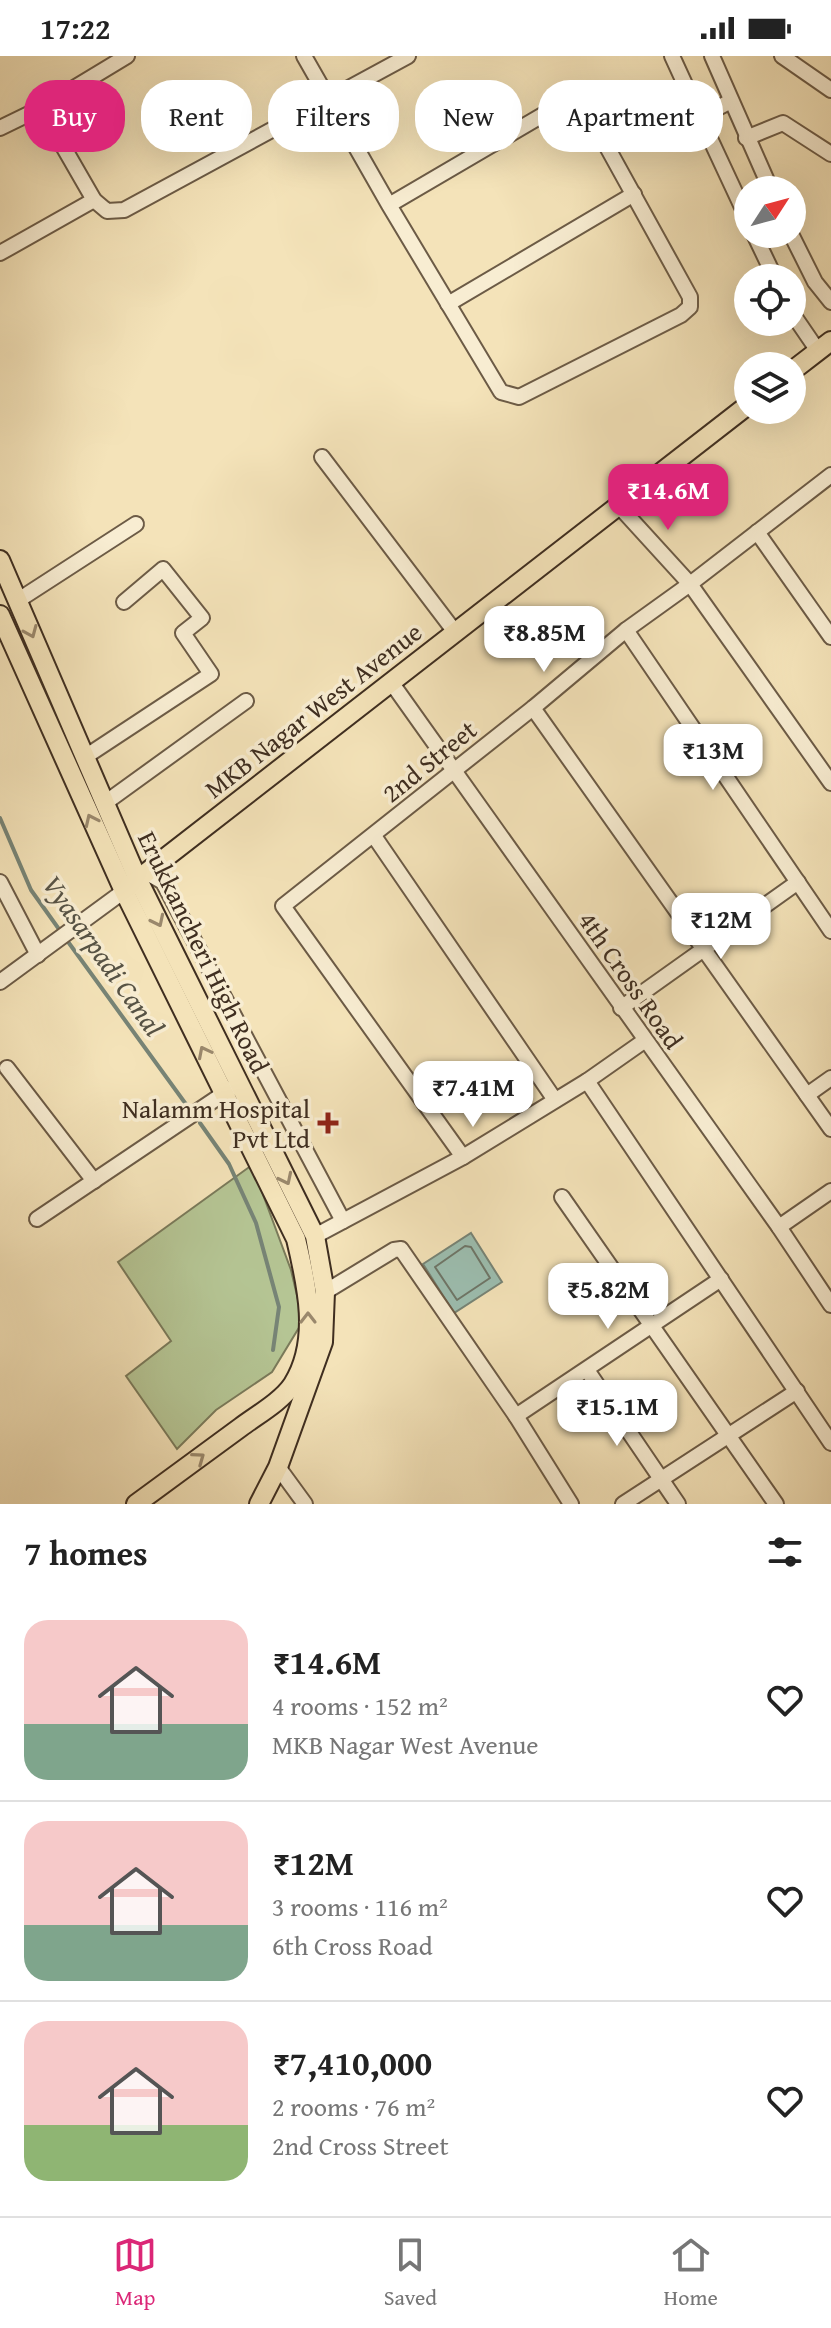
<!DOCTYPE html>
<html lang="en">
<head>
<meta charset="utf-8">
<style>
	body { margin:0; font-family:"Gentium Book Plus",serif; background:#f2f2f2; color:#222; height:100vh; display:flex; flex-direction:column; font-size:30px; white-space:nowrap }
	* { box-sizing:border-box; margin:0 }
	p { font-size:26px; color:#767676 }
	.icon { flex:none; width:44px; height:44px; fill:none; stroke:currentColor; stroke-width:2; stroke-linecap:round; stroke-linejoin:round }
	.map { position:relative; height:1448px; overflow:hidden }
	.panel { display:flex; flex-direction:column; background:#fff; flex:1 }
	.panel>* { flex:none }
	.hud { position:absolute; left:24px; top:24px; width:784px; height:72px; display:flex; gap:16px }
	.needle { width:52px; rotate:54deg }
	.fabs { position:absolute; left:734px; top:120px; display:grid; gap:16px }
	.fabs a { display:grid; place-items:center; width:72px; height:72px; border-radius:50%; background:#fff; box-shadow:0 8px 32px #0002; font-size:40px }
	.price { position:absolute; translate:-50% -68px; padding:0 18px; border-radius:16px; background:#fff; color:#222; font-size:26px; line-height:52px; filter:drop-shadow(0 2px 4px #0008) }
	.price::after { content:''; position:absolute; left:50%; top:48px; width:24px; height:18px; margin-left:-12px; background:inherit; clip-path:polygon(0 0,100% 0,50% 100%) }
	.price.current { background:#db2777; color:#fff }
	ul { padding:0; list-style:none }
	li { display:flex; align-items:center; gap:24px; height:200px; padding:0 24px }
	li+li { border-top:2px solid #e0e0e0 }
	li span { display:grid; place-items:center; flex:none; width:224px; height:160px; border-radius:24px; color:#555 }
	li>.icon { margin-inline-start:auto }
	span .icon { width:96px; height:96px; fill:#fffc; stroke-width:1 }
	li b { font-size:34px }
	h2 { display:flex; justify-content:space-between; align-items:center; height:96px; padding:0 24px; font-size:34px }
	.tag { padding:0 28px; border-radius:32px; background:#fff; box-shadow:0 8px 32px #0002; font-size:28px; line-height:72px }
	.tag.current { background:#db2777; color:#fff }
	.status { display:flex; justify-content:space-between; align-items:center; height:56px; padding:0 40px; background:#fff; direction:ltr }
	.status svg { height:22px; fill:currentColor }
	.tab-bar { display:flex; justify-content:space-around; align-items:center; height:112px; border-top:2px solid #e0e0e0; background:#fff; font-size:22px; color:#767676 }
	.tab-bar a { display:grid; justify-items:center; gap:4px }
	.tab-bar .current { color:#db2777 }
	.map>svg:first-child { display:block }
</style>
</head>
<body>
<div class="status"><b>17:22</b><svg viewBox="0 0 49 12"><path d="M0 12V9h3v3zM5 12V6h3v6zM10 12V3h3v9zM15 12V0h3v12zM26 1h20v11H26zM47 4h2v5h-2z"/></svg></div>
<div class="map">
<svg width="831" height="1448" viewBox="0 0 831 1448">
	<rect width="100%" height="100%" fill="#f4e3b9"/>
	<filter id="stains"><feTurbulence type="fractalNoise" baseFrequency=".0025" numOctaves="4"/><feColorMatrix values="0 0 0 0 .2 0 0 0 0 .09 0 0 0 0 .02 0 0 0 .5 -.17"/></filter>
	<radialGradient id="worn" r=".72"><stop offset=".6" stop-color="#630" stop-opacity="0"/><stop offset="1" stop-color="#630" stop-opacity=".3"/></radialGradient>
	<polygon fill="#b5c594" stroke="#7a7a5a" stroke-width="2" points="252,1109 291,1214 303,1265 272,1316 216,1354 177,1393 126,1320 171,1285 118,1206"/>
	<polygon fill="#9cbeb0" stroke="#778476" stroke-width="2" points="471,1177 502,1226 454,1257 423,1208"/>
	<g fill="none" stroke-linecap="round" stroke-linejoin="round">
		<polygon stroke="#6e7668" stroke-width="2" points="465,1190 471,1191 490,1222 457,1244 435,1211"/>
		<g stroke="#778476" stroke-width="4">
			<polyline points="0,762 31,834 61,876"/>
			<polyline points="66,883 188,1051"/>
			<polyline points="200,1067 229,1108 256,1167 279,1251 273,1294"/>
		</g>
		<g stroke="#6c5b46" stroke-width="18">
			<g id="minor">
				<polyline points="304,0 389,149 501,336 519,341 681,259 690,251 690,241 585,51 578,45 570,43 389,149"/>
				<polyline points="672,0 700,61"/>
				<polyline points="712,0 771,134"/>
				<polyline points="782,0 831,34"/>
				<polyline points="731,45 700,61 748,164"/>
				<polyline points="41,52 94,144 107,155 124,154 408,0"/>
				<polyline points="0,72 41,52 127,0"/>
				<polyline points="746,82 783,67 831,98"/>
				<polyline points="754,178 775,222"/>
				<polyline points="791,178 815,226 831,246"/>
				<polyline points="0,197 94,144"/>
				<polyline points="448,248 634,138"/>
				<polyline points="792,257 818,295"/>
				<polyline points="322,401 455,576"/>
				<polyline points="617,448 690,528 831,727"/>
				<polyline points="757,476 831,581"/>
				<polyline points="17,545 136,468"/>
				<polyline points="626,574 831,875"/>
				<polyline points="391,626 779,1171 831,1249"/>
				<polyline points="533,652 831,1073"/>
				<polyline points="85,701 211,618 183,577 202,562 163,513 124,546"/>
				<polyline points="105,747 246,645"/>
				<polyline points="374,780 555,1044"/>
				<polyline points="147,817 163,826 343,1165"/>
				<polyline points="0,826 38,899"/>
				<polyline points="0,926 124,835"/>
				<polyline points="621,952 798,826"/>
				<polyline points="7,1012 94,1125"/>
				<polyline points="587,1025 831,1387"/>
				<polyline points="807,1039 831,1022"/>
				<polyline points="463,1101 283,850 533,652 626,574 690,528 831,419"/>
				<polyline points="562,1141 776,1448"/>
				<polyline points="37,1163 232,1032"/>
				<polyline points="779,1171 831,1135"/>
				<polyline points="315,1180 463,1101 587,1025 644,985"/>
				<polyline points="325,1236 394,1194 401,1193 516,1360 571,1448"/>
				<polyline points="587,1314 678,1448"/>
				<polyline points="516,1360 721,1223"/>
				<polyline points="278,1411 305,1448"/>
				<polyline points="623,1448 797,1335"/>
			</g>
		</g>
		<g stroke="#3f2e20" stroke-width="22">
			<g id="major">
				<polyline points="792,315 831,285"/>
				<polyline points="0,504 138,824 315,1180 325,1236 323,1286 278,1411 259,1448"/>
				<path d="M0,559L124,835L296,1183C307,1229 320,1285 293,1328C282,1345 257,1359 241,1371C206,1397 171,1422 136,1448"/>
				<polyline points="129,830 748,349"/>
			</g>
		</g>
		<use href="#minor" stroke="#f8edd2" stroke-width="14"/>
		<use href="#major" stroke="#f4e3b9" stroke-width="18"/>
	</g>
	<defs><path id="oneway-chevron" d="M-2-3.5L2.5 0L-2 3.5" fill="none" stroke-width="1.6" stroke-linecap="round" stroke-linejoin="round" transform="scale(2)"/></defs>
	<g stroke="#9a886c">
		<use href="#oneway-chevron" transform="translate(31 576) rotate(67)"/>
		<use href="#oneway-chevron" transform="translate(91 764) rotate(-115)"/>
		<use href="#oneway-chevron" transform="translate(158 865) rotate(64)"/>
		<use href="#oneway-chevron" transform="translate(204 996) rotate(-117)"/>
		<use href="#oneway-chevron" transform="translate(286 1123) rotate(64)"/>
		<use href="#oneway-chevron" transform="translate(308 1262) rotate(-90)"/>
		<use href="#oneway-chevron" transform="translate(199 1402) rotate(-36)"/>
	</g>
	<path fill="#8f2418" stroke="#f8edd2" stroke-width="3" d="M324 1055h8v8h8v8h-8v8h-8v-8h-8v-8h8z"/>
	<g text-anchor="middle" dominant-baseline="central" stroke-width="7" stroke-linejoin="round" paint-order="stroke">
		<g font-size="26" fill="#3f2e20" stroke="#f8edd2">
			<text transform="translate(313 654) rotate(-38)">MKB Nagar West Avenue</text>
			<text transform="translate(429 705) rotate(-39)">2nd Street</text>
			<text transform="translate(204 896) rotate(64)">Erukkancheri High Road</text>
			<text transform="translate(631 924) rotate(55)">4th Cross Road</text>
		</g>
		<g font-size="26" fill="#3f2e20" stroke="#f8edd2" text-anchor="end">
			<text x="310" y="1052">Nalamm Hospital<tspan x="310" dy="30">Pvt Ltd</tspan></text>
		</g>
		<g font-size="28" font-style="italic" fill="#565244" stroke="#f8edd2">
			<text transform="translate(104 899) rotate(55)">Vyasarpadi Canal</text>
		</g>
	</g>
	<rect width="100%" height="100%" filter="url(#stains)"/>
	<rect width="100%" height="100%" fill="url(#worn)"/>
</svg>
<div class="fabs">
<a><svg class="needle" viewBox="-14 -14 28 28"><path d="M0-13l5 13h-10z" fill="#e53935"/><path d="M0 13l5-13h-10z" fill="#767676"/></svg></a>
<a><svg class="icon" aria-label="locate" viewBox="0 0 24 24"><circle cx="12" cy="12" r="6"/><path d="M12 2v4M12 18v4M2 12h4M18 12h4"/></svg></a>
<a><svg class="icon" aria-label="layers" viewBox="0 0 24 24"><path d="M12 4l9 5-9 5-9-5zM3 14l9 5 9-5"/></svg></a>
</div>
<b class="price current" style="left:668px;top:476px">₹14.6M</b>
<b class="price" style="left:544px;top:618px">₹8.85M</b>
<b class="price" style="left:713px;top:736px">₹13M</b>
<b class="price" style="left:721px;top:905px">₹12M</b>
<b class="price" style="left:473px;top:1073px">₹7.41M</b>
<b class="price" style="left:608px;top:1275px">₹5.82M</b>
<b class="price" style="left:617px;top:1392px">₹15.1M</b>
<div class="hud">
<a class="tag current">Buy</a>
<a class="tag">Rent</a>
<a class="tag">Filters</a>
<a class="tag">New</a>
<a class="tag">Apartment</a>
</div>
</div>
<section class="panel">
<h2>7 homes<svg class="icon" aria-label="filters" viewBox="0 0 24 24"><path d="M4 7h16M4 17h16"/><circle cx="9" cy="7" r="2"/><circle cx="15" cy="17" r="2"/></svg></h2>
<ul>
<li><span style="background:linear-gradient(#f6c9c9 65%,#7fa58c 0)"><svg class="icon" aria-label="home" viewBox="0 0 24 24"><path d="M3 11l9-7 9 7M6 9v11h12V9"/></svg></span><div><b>₹14.6M</b><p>4 rooms · 152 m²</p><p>MKB Nagar West Avenue</p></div><svg class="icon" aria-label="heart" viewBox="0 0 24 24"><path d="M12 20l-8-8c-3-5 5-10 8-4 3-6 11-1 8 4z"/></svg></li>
<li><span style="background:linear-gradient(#f6c9c9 65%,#7fa58c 0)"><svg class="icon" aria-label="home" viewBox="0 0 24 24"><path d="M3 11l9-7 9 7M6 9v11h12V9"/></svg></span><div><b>₹12M</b><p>3 rooms · 116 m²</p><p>6th Cross Road</p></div><svg class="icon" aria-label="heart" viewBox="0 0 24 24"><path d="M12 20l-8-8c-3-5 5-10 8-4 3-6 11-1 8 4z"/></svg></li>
<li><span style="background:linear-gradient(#f6c9c9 65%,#8fb573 0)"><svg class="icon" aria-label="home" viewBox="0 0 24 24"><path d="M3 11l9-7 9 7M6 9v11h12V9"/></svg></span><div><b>₹7,410,000</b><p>2 rooms · 76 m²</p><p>2nd Cross Street</p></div><svg class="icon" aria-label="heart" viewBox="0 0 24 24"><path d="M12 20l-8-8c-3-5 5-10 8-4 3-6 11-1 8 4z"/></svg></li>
</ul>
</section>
<nav class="tab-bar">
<a class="current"><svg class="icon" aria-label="map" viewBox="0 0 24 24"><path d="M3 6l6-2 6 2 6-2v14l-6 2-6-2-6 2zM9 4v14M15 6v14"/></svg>Map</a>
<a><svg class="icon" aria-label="saved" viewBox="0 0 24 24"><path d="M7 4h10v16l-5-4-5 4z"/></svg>Saved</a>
<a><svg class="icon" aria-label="home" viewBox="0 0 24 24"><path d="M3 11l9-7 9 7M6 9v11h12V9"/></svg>Home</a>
</nav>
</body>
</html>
